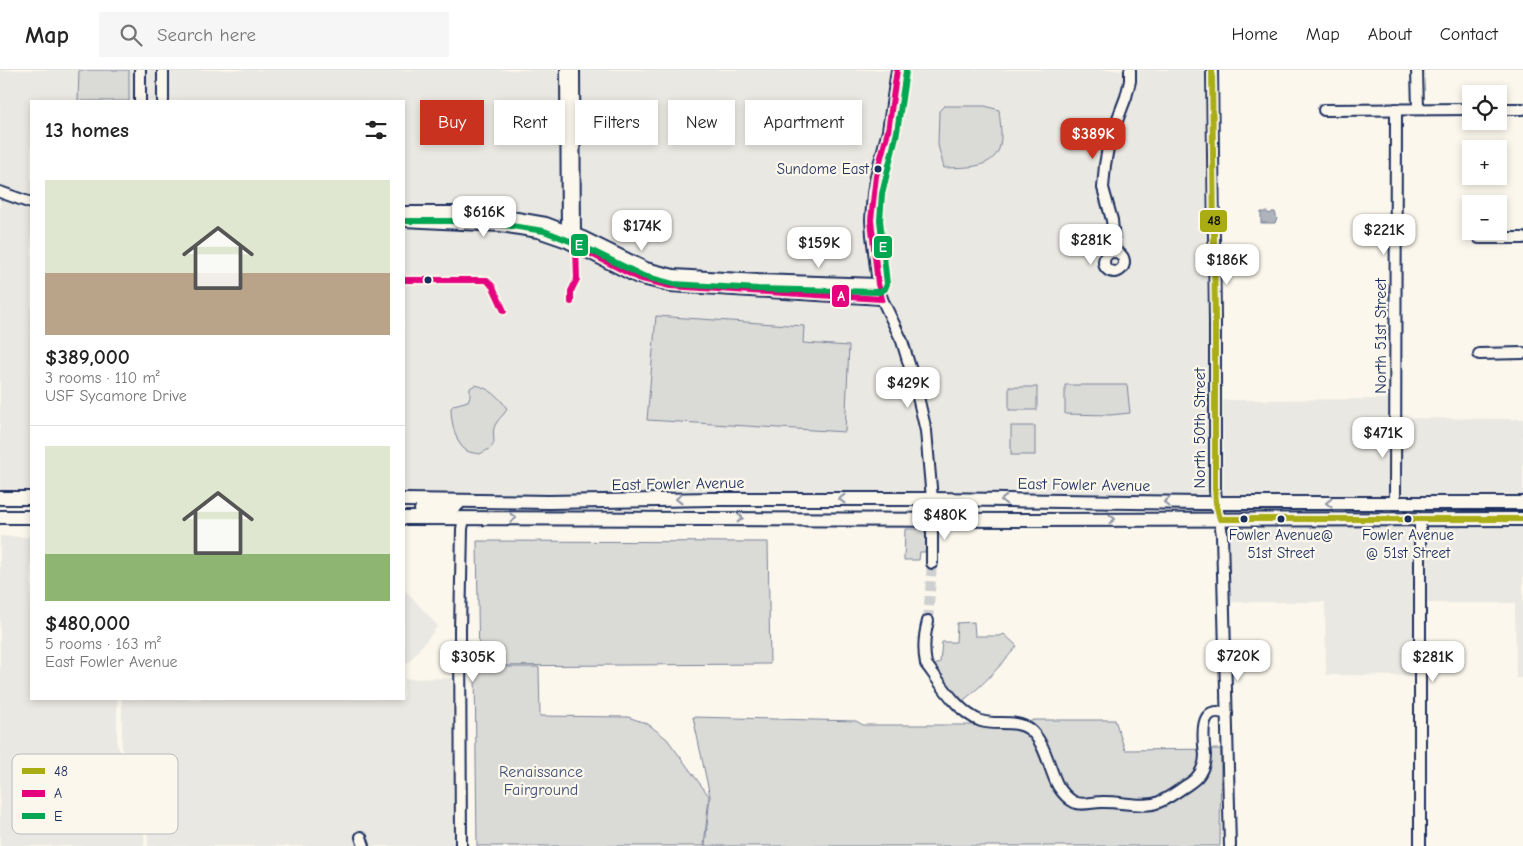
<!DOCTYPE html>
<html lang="en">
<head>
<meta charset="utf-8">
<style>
	body { margin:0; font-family:"Comic Neue",sans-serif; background:#f6f6f6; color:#222; height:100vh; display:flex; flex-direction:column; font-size:19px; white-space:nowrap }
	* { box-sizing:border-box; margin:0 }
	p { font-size:16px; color:#767676 }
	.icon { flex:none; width:28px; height:28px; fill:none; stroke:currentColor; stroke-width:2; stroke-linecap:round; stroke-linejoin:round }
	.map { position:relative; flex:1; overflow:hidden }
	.sheet { position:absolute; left:30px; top:30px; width:375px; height:600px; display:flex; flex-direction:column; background:#fff; border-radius:0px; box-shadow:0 2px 8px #0003 }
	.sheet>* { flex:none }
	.top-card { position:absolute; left:420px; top:30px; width:475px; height:45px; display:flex; gap:10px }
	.fabs { position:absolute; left:1462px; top:15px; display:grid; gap:10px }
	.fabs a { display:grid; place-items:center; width:45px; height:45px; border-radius:0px; background:#fff; box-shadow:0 2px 8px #0003; font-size:25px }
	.price { position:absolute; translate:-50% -42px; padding:0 11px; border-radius:10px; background:#fff; color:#222; font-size:16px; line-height:32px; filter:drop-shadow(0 1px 2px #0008) }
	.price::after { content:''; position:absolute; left:50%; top:30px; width:15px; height:11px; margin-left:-8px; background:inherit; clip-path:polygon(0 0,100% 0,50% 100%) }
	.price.current { background:#c8321e; color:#fff }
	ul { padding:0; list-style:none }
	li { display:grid; align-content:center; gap:10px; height:265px; padding:0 15px }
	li+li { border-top:1px solid #e0e0e0 }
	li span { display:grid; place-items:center; height:155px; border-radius:0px; color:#555 }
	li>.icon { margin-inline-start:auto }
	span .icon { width:90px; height:90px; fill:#fffc; stroke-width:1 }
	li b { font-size:21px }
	h2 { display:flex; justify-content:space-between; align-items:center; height:60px; padding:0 15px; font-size:21px }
	.chip { padding:0 18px; border-radius:0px; background:#fff; box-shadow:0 2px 8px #0003; font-size:18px; line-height:45px }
	.chip.current { background:#c8321e; color:#fff }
	header { display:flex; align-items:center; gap:30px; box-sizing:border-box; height:70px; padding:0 25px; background:#fff; border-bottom:1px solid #e0e0e0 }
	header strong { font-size:24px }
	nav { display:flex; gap:28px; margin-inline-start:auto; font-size:18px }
	.search { width:350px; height:45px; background:#f6f6f6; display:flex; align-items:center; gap:12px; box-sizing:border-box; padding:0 18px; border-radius:0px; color:#767676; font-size:19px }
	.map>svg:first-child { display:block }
</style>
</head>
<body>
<header>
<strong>Map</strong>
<div class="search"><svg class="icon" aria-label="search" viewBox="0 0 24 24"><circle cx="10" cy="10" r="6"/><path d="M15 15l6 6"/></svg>Search here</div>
<nav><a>Home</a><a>Map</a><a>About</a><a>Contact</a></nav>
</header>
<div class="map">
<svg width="1523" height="776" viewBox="0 0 1523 776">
	<rect width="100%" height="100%" fill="#fbf7ec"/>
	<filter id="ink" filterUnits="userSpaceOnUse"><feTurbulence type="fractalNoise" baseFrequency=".02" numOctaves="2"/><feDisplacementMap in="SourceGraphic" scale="10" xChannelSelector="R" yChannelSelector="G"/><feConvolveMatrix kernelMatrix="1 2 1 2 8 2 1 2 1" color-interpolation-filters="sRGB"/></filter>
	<g filter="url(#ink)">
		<g fill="#eae8e2">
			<polygon points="0,0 1215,0 1216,433 404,430 404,31 31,31 31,429 0,429"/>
			<polygon points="1400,329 1400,348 1523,349 1523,608 1516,608 1515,533 1418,533 1417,606 1326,605 1325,532 1224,532 1223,330"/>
			<polygon points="0,466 31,467 31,629 117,629 117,675 144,724 144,776 0,776"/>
			<polygon points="404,519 438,556 409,592 404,592"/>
			<polygon points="452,608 454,776 148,776 146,725 122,680 122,629 404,629 404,609"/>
		</g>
		<g fill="#dadad7" stroke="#7a849a">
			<polygon points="79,0 129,0 129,31 78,31"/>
			<path d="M944,36H985L999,40C1000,51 1003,68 999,79C991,100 962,97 944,98L938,75L939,41Z"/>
			<polygon points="656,246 804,256 803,273 849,276 845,362 647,350"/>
			<path d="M475,315C488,317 501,328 507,339C504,345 500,347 497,352C490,361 496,370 493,375C491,379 483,382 480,384C476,383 470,383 467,381C455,374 451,351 451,338L454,335L468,331L470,326V318Z"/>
			<polygon points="1065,315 1127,315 1130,343 1110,345 1065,344"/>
			<rect x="1009" y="317" width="28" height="23"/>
			<rect x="1011" y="356" width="24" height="29"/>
			<polygon points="905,459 923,459 927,466 927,482 920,482 919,490 904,490"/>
			<polygon points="477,471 768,472 770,594 479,596"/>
			<path d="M974,552L975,566H1000L1004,564L1017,576C1000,596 982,617 961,632L931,598L940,592L942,572H956L957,553Z"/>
			<polygon points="475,597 539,597 540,646 628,647 648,654 667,669 709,726 704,776 477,776"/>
			<polygon points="693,647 856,651 863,655 977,655 1015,657 1034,650 1115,650 1125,680 1221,679 1220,776 705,776 710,726"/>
		</g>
		<polygon fill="#afb3bb" stroke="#747e96" points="1261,142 1267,142 1270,144 1272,142 1275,142 1277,149 1276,150 1275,153 1261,153"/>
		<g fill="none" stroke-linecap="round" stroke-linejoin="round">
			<polyline stroke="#cecfd0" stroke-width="10" stroke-dasharray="10 5" stroke-linecap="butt" points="928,551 932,493"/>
			<g stroke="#1b2f5e" stroke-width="14">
				<g id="minor">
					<polyline points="140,0 140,31"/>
					<polyline points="163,0 163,31"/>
					<polyline points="566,0 567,166"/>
					<polyline points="574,0 575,170"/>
					<polyline points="897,0 888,61 876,106 873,123 871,150 872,165 878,214 882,229 902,271 915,314 926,361 932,429 932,493"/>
					<path d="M1212,0L1215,251V419C1216,435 1220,450 1222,465L1230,776"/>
					<polyline points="1417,0 1418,39"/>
					<polyline points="1499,39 1523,39"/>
					<polyline points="1324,40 1471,39"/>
					<polyline points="0,122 31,133"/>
					<polyline points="404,142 462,142 500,145 546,153 583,167 646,198 674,205 758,210 878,214"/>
					<polyline points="404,151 501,156 538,162 567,172 638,208 670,216 882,229"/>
					<polyline points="1479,168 1523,168"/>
					<circle cx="1114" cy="192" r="10"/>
					<polyline points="1115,182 1112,150 1103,118 1105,95 1109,72 1126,27 1130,11 1130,0"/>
					<polyline points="1479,284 1523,283"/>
					<polyline points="1395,433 1396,39"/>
					<polyline points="1420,450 1420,776"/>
					<path d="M928,551C924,566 923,579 926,594C940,612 958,643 981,651C995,656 1016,649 1029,659C1045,671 1049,699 1058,716C1062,722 1068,729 1074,732C1082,736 1092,732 1101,732C1118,731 1136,737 1153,734C1166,731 1176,722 1187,715C1193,711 1199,707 1202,699C1204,695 1205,689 1205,685C1203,668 1198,633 1227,644"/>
					<polyline points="361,767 364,776"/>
					<polyline points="461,776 460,560 462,459 464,448"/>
				</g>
			</g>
			<g stroke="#1b2f5e" stroke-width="16">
				<g id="major">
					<polyline points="0,428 31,428"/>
					<polyline points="404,430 549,432 711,429 932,429 1200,433 1523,433"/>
					<path d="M421,440C433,439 455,443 460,431"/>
					<polyline points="0,447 31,447"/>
					<polyline points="404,448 1023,450 1523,449"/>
				</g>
			</g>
			<use href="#minor" stroke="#fbf7ec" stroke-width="10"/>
			<use href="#major" stroke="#fbf7ec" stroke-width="12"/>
			<g stroke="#fbf7ec" stroke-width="10">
				<polyline id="bus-1" points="1212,0 1215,251 1215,419 1216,433 1220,449 1523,449"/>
			</g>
			<g stroke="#fbf7ec" stroke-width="10">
				<g id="bus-2">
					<polyline points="576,176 638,208 670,216 882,229 878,214 871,150 876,106 888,61 897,0"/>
					<polyline points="404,210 487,210 493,217 504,241"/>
					<polyline points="571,232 571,221 577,209 576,176"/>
				</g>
			</g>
			<g stroke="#fbf7ec" stroke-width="10">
				<polyline id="bus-3" points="404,151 462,151 499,154 544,161 580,175 643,206 673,214 758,219 880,222 885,219 887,214 880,150 882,124 897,62 906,1"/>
			</g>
			<use href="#bus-1" stroke="#a9ad13" stroke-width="6"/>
			<use href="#bus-2" stroke="#e5007d" stroke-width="6"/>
			<use href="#bus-3" stroke="#00a651" stroke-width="6"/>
		</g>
		<defs><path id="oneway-chevron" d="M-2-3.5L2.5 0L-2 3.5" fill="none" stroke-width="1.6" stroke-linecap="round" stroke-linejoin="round" transform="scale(1.25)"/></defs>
		<g stroke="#8b93a5">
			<use href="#oneway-chevron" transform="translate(679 429) rotate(179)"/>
			<use href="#oneway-chevron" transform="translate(842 429) rotate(-180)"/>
			<use href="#oneway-chevron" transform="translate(1004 430) rotate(-179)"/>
			<use href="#oneway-chevron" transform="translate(1167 432) rotate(-179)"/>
			<use href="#oneway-chevron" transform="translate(1329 433) rotate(-180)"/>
			<use href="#oneway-chevron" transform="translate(513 448)"/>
			<use href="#oneway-chevron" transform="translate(740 448)"/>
			<use href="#oneway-chevron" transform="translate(1112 449)"/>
		</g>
	</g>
	<g fill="#1b2f5e" stroke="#fbf7ec" stroke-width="2">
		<circle cx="878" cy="99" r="4.5"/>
		<circle cx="428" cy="210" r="4.5"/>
		<circle cx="1244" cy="449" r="4.5"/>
		<circle cx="1281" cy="449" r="4.5"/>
		<circle cx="1408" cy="449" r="4.5"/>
	</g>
	<g text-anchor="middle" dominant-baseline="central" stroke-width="4.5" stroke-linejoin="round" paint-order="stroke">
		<g font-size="15" fill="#1b2f5e" stroke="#fbf7ec">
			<text x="869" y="99" text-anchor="end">Sundome East</text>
			<text x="1281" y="465">Fowler Avenue@<tspan x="1281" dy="18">51st Street</tspan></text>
			<text x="1408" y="465">Fowler Avenue<tspan x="1408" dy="18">@ 51st Street</tspan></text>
		</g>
		<g font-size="16" fill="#1b2f5e" stroke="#fbf7ec">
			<text transform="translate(1381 266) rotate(-90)">North 51st Street</text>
			<text transform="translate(1200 358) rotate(-90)">North 50th Street</text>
			<text transform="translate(678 414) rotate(-1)">East Fowler Avenue</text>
			<text transform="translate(1084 415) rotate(1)">East Fowler Avenue</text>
		</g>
		<g font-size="16" fill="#415176" stroke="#fbf7ec">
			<text x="541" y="702">Renaissance<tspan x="541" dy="18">Fairground</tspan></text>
		</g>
	</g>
	<rect x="12" y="684" width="166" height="80" rx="8" fill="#fbf7ec" stroke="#b8bbc1" stroke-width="1"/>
	<rect x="22" y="698" width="23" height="6" fill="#a9ad13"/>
	<rect x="22" y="720" width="23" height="7" fill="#e5007d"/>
	<rect x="22" y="743" width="23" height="6" fill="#00a651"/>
	<g font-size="14" fill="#1b2f5e">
		<text x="54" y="706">48</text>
		<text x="54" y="728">A</text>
		<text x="54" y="751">E</text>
	</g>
	<g stroke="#fbf7ec" stroke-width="2">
		<rect x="1199" y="139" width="29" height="24" rx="5" fill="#a9ad13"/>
		<rect x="570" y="163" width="19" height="24" rx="5" fill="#00a651"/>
		<rect x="873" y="165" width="20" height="24" rx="5" fill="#00a651"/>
		<rect x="831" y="214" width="19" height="24" rx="5" fill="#e5007d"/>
	</g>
	<g font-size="14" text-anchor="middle" font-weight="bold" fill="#fff">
		<text x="579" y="180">E</text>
		<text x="883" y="182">E</text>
		<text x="841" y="231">A</text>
	</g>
	<g font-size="14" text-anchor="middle" font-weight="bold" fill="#111">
		<text x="1214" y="155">48</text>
	</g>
</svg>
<div class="fabs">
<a><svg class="icon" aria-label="locate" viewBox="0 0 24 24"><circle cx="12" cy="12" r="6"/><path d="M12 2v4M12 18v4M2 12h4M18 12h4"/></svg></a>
<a>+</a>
<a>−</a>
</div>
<b class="price current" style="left:1093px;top:90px">$389K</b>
<b class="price" style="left:484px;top:168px">$616K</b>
<b class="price" style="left:642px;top:182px">$174K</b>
<b class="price" style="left:1384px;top:186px">$221K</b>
<b class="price" style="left:1091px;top:196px">$281K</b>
<b class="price" style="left:819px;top:199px">$159K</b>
<b class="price" style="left:1227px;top:216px">$186K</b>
<b class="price" style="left:908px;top:339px">$429K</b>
<b class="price" style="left:1383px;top:389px">$471K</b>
<b class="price" style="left:945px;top:471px">$480K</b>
<b class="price" style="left:1238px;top:612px">$720K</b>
<b class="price" style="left:473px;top:613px">$305K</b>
<b class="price" style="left:1433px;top:613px">$281K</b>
<div class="top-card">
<a class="chip current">Buy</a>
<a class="chip">Rent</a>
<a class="chip">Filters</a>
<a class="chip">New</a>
<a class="chip">Apartment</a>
</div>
<section class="sheet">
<h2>13 homes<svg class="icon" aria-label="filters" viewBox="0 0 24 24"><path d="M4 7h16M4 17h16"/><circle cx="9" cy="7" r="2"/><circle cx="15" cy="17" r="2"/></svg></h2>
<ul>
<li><span style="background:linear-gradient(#dfe7d0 60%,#b9a48a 0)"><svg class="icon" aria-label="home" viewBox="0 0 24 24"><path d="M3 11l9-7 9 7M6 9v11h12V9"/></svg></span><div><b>$389,000</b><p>3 rooms · 110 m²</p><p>USF Sycamore Drive</p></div></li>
<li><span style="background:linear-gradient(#dfe7d0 70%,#8fb573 0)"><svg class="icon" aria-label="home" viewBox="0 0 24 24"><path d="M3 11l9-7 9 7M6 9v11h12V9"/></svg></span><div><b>$480,000</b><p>5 rooms · 163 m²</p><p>East Fowler Avenue</p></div></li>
</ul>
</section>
</div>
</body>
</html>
